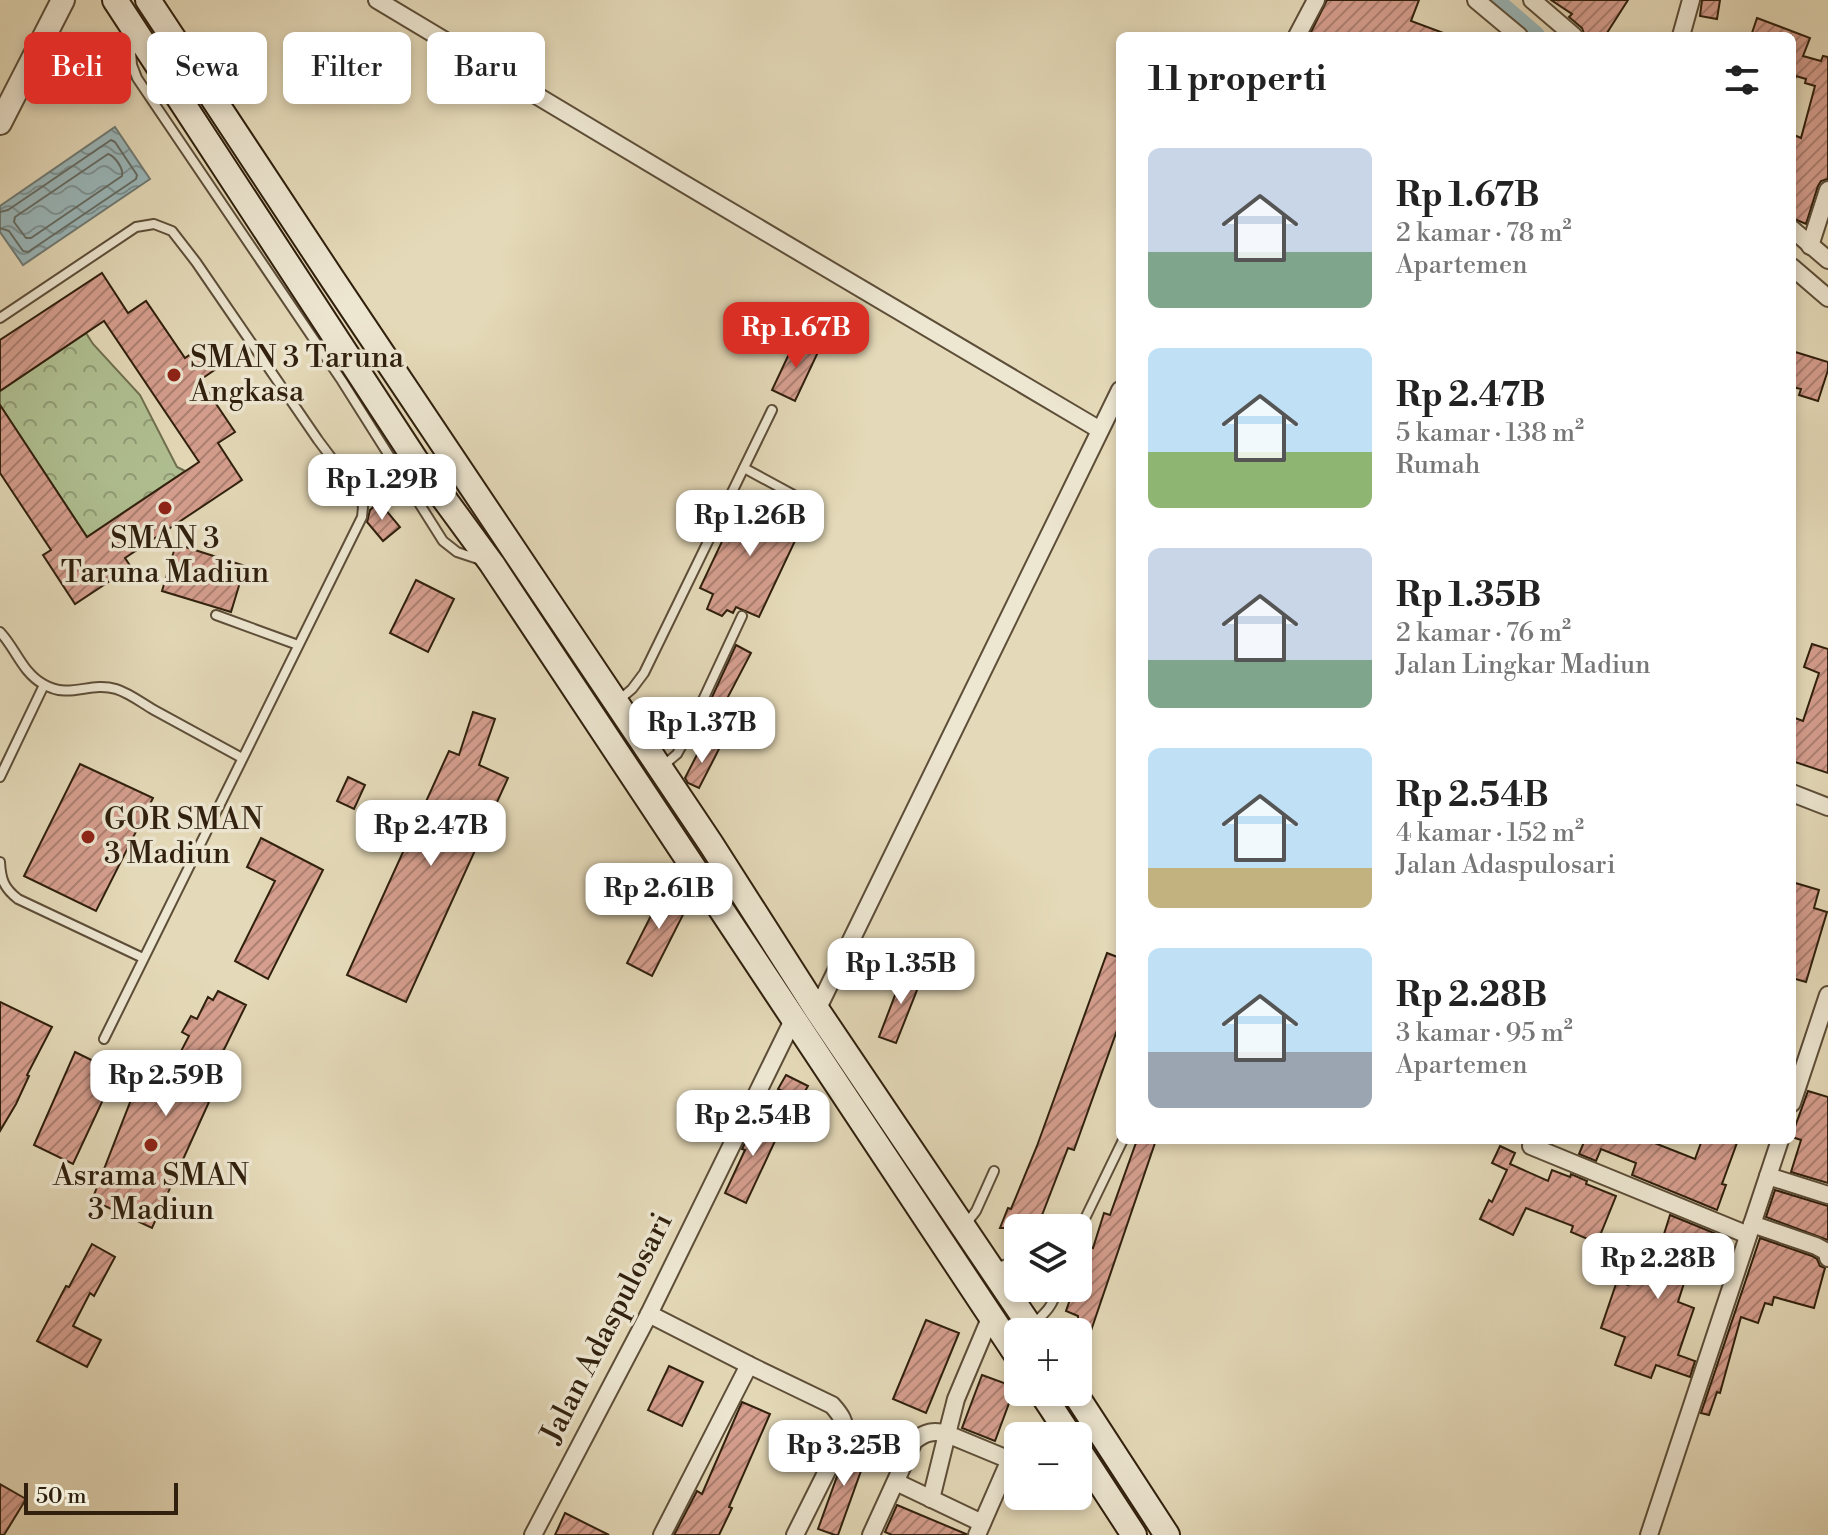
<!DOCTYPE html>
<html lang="id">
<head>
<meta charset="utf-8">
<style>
	body { margin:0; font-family:"Libre Bodoni",serif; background:#f2f2f2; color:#222; height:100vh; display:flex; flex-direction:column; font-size:30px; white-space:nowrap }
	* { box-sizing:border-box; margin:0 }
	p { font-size:26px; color:#767676 }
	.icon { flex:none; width:44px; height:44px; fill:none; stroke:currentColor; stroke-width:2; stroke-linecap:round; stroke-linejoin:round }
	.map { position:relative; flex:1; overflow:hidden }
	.drawer { position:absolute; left:1116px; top:32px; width:680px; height:1112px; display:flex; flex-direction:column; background:#fff; border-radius:12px; box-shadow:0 4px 12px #0003 }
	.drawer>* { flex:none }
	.banner { position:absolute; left:24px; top:32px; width:760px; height:72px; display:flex; gap:16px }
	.fabs { position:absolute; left:1004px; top:1214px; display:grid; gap:16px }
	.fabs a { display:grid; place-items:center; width:88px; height:88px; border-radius:12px; background:#fff; box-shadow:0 4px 12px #0003; font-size:40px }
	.scale { position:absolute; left:24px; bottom:20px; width:154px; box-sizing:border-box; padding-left:8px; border:4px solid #30200d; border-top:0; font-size:22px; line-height:28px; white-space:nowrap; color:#30200d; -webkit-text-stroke:6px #ede6d1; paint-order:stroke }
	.price { position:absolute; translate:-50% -68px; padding:0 18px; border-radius:16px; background:#fff; color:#222; font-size:26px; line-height:52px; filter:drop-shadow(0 2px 4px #0008) }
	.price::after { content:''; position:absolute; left:50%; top:48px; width:24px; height:18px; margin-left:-12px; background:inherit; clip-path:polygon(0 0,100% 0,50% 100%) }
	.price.active { background:#d93025; color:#fff }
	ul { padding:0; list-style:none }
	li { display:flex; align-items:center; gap:24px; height:200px; padding:0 32px }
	li span { display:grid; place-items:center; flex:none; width:224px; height:160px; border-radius:12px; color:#555 }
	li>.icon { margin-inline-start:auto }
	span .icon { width:96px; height:96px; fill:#fffc; stroke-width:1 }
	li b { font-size:34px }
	h2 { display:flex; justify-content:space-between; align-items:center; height:96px; padding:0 32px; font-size:34px }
	.tag { padding:0 28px; border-radius:12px; background:#fff; box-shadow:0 4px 12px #0003; font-size:28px; line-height:72px }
	.tag.active { background:#d93025; color:#fff }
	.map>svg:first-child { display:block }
</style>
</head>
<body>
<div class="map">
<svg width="1828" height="1535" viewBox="0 0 1828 1535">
	<defs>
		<pattern id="park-crowns" width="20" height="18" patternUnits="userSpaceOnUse" patternTransform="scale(2)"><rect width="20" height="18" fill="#b0c092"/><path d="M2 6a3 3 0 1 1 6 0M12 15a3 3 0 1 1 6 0" fill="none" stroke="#909c76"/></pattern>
		<pattern id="water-waves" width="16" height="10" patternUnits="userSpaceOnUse" patternTransform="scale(2)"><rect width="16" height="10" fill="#9ab7ba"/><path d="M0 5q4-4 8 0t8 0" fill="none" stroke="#7e9496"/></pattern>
		<pattern id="building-hatch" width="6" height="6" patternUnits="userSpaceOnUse" patternTransform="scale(2)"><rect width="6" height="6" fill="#d59e8e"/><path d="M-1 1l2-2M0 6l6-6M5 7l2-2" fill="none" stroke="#ad8072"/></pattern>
	</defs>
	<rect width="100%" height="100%" fill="#e4d9b8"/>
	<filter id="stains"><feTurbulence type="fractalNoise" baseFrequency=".0025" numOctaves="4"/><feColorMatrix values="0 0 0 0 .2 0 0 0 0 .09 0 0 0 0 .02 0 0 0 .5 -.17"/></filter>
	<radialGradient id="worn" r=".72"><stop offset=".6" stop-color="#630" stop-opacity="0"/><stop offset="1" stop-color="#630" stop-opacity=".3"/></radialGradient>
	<polygon fill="url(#park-crowns)" stroke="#707050" stroke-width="2" points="86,333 93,344 140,395 177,467 185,471 87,537 0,405 0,391"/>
	<polygon fill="url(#water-waves)" stroke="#707b75" stroke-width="2" points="115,127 150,179 23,265 0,232 0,206"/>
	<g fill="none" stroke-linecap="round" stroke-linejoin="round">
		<g stroke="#656c64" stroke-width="2">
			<path d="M108,154C115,156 124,169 122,176L31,238H26L14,222L15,217Z"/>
			<polyline points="0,212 8,210 111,140 115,142 137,175 136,179 28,252 23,251 9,231 0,228"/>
		</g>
		<polyline stroke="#9ab7ba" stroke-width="22" points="1492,0 1534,36"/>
	</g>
	<g fill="url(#building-hatch)" stroke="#30200d" stroke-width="2">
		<polygon points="1327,0 1419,0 1411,21 1446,34 1446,36 1309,36"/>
		<polygon points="1551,0 1628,0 1605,36 1585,36 1582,28 1569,17 1572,14"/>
		<polygon points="1702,0 1720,0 1717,19 1700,16"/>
		<polygon points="1757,18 1810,38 1803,56 1821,61 1823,56 1828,57 1828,179 1821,181 1818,186 1806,224 1792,218 1792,134 1801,138 1815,86 1805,83 1806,79 1796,76 1794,82 1792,81 1792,36 1751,36"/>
		<polygon points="102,273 128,313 146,301 185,358 201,347 216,369 200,380 235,432 218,443 242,480 125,558 131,567 75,604 43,555 51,550 0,473 0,405 87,537 199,462 104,321 0,391 0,340"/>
		<polygon points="796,339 819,350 795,401 772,390"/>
		<polygon points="1792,351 1828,362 1828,370 1818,401 1799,395 1801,389 1792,387"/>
		<polygon points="744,495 803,524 759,617 736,607 733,613 727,610 722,616 707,609 713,594 700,588"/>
		<polygon points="379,502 400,527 383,541 367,522 370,510"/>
		<polygon points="176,544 245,566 231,612 162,591"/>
		<polygon points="416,580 454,599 428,652 390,633"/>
		<polygon points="1812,644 1828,649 1828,773 1792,761 1792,717 1803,721 1819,673 1804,667"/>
		<polygon points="736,645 751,653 719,714 707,708"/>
		<polygon points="473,712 495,719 479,765 508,778 406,1002 347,975 449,751 459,755"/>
		<polygon points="704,741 719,749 699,788 688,783 685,778"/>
		<polygon points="80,764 153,798 96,911 24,876"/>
		<polygon points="348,777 365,785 354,809 337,801"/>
		<polygon points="261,838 323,870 268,979 235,961 275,881 247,867"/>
		<polygon points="1792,882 1819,890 1814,908 1827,912 1806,982 1792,978"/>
		<polygon points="666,886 691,899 652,976 627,963"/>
		<polygon points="1107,953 1120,958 1120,1022 1074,1150 1068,1148 1037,1228 1000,1228 1008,1208 1011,1209 1037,1146"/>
		<polygon points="908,968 923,975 896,1043 879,1037 897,990 899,991"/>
		<polygon points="218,991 246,1005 200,1098 209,1102 152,1228 92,1200 138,1082 142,1084 147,1074 165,1082 189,1036 182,1032 191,1016 197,1019 208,997 213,1000"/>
		<polygon points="0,1002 52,1027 27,1075 29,1076 16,1104 0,1131"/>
		<polygon points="75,1052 116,1072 73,1164 34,1145"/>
		<polygon points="786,1075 808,1086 800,1100 778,1089"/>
		<polygon points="1808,1091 1828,1097 1828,1183 1791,1172 1801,1140 1792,1137 1792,1135"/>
		<polygon points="759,1115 782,1126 746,1203 725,1193 745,1150 742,1149"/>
		<polygon points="1137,1140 1156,1140 1081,1360 1078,1360 1078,1316 1066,1311 1074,1288 1078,1288 1078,1276 1088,1247 1093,1248 1104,1213 1110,1215"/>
		<polygon points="1580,1140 1647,1140 1695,1159 1702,1140 1738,1140 1722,1184 1726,1185 1717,1210 1632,1175 1636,1163 1601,1149 1596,1161 1579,1154 1584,1142"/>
		<polygon points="1500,1146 1515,1153 1510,1164 1548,1181 1552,1170 1570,1177 1571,1174 1587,1181 1586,1184 1616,1196 1597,1243 1571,1232 1573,1226 1526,1208 1513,1235 1480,1219 1489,1200 1492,1202 1507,1170 1492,1163"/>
		<polygon points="1775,1190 1828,1206 1828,1240 1766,1217"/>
		<polygon points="1670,1215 1719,1235 1709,1264 1692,1258 1678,1302 1694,1308 1678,1355 1695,1361 1690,1377 1656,1365 1651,1378 1615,1365 1625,1337 1601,1328 1617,1281 1628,1285 1641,1244 1659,1250"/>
		<polygon points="1760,1238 1812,1256 1817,1259 1820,1266 1825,1268 1814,1308 1774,1297 1772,1305 1765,1303 1758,1323 1741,1317 1720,1393 1717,1392 1709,1415 1701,1413"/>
		<polygon points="92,1244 115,1257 94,1296 90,1293 73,1326 101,1340 87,1367 37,1341 66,1286 69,1287"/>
		<polygon points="926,1320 959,1333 926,1413 893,1399"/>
		<polygon points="669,1366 703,1382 682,1426 648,1410"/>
		<polygon points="982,1375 1015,1387 995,1441 962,1428"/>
		<polygon points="742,1402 770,1414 729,1507 732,1508 719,1535 674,1535 697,1491 702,1494"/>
		<polygon points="856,1437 871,1443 838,1535 835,1535 818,1529 839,1471"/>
		<polygon points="0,1484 26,1499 4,1535 0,1535"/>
		<polygon points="897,1505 966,1534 966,1535 892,1535 885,1532"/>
		<polygon points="565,1513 609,1535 555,1535"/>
	</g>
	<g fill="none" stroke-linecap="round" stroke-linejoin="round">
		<g stroke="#5d4e38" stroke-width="12">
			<g id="service">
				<polyline points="130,39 132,65 137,78 342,381 443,541 457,552 481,560"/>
				<polyline points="0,318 136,227 154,224 172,231 196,262 318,440 360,496 414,459"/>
				<polyline points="744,468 814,506"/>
				<polyline points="216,615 298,645"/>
				<path d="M0,632C16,649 22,672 43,684C70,700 89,681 116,689C129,693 142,703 154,710C183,726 213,742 242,758"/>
				<polyline points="619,700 632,689 644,673 772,410"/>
				<polyline points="664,765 677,754 682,745 742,616"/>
				<polyline points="0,777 44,685"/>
				<path d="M0,862C1,880 4,888 18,899L143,958"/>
				<polyline points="104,1039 362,517 363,507 360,496"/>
				<polyline points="966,1224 976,1211 994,1171"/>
				<polyline points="1078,1233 1123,1140"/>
				<polyline points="997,1268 1018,1259"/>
				<path d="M1031,1326C1044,1314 1054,1306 1057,1288"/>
			</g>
		</g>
		<g stroke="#5d4e38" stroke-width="20">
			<g id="minor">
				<polyline points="377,0 681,182 1100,430"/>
				<polyline points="1476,0 1519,36"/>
				<polyline points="1532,0 1574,36"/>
				<polyline points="1297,36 1316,0"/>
				<polyline points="1681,36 1691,0"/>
				<polyline points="1792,229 1828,260"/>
				<polyline points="1810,246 1828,190"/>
				<polyline points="1792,267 1828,298"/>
				<polyline points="1792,793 1828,807"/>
				<polyline points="817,1010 1120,390"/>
				<polyline points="1792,1103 1828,995"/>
				<polyline points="1531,1146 1748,1235"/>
				<polyline points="1768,1176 1828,1195"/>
				<polyline points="1752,1224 1816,1246 1827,1252 1828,1258"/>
				<path d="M649,1314L749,1365L832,1405C841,1415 845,1421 845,1435L795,1535"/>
				<polyline points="896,1482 982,1523"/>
				<polyline points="533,1535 649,1314 794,1018"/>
				<polyline points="662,1535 749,1365"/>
				<path d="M871,1535L914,1441C925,1432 934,1430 947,1434L931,1499"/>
				<polyline points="977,1535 1008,1464 1005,1458 947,1434 956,1399 991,1316"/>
				<polyline points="1649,1535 1780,1140"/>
			</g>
		</g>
		<g stroke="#5d4e38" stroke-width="26">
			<polyline id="tertiary" points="0,123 63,0"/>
		</g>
		<g stroke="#30200d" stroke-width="28">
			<g id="secondary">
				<polyline points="115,0 415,459 492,564 1018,1357"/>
				<polyline points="148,0 333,280 711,844 817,1010 1034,1332"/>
				<polyline points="1041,1392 1070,1436"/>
				<polyline points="1074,1392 1167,1535"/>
				<polyline points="1078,1449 1134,1535"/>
			</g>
		</g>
		<use href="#service" stroke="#ede6d1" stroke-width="8"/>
		<use href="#minor" stroke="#ede6d1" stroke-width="16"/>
		<use href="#tertiary" stroke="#ede6d1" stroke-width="22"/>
		<use href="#secondary" stroke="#ede6d1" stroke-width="24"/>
	</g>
	<g fill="#8f2418" stroke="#ede6d1" stroke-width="3">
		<circle cx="174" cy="375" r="8"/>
		<circle cx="165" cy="508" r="8"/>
		<circle cx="88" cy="837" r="8"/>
		<circle cx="151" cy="1145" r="8"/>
	</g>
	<g text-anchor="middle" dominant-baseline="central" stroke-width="7" stroke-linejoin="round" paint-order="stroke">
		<g font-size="30" fill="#30200d" stroke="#ede6d1" text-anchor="start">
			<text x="190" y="358">SMAN 3 Taruna<tspan x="190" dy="34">Angkasa</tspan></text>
			<text x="165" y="539" text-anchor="middle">SMAN 3<tspan x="165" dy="34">Taruna Madiun</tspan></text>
			<text x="104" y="820">GOR SMAN<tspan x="104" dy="34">3 Madiun</tspan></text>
			<text x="151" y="1176" text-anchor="middle">Asrama SMAN<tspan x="151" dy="34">3 Madiun</tspan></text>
		</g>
		<g font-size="30" fill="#30200d" stroke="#ede6d1">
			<text transform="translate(607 1328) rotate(-63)">Jalan Adaspulosari</text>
		</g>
	</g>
	<rect width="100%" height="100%" filter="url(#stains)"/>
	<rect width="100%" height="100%" fill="url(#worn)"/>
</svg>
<div class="fabs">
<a><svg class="icon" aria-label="layers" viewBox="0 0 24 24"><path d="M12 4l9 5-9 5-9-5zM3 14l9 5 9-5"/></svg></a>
<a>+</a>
<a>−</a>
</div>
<div class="scale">50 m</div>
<b class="price active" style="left:796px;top:370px">Rp 1.67B</b>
<b class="price" style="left:382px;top:522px">Rp 1.29B</b>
<b class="price" style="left:750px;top:558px">Rp 1.26B</b>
<b class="price" style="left:702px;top:765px">Rp 1.37B</b>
<b class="price" style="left:431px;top:868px">Rp 2.47B</b>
<b class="price" style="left:659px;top:931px">Rp 2.61B</b>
<b class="price" style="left:901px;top:1006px">Rp 1.35B</b>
<b class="price" style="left:166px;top:1118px">Rp 2.59B</b>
<b class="price" style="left:753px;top:1158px">Rp 2.54B</b>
<b class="price" style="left:1658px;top:1301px">Rp 2.28B</b>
<b class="price" style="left:844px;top:1488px">Rp 3.25B</b>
<div class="banner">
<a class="tag active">Beli</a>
<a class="tag">Sewa</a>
<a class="tag">Filter</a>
<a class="tag">Baru</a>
</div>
<section class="drawer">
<h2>11 properti<svg class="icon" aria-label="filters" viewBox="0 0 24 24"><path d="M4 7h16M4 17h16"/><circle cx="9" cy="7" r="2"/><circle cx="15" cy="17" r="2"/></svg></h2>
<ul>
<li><span style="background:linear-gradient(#c9d6e8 65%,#7fa58c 0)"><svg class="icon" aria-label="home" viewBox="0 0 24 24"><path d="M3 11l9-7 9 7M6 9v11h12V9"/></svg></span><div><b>Rp 1.67B</b><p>2 kamar · 78 m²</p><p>Apartemen</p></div></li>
<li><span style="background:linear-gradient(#bfe0f5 65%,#8fb573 0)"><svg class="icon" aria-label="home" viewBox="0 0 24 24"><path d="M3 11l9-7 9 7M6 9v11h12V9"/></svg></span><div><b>Rp 2.47B</b><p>5 kamar · 138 m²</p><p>Rumah</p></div></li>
<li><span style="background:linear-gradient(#c9d6e8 70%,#7fa58c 0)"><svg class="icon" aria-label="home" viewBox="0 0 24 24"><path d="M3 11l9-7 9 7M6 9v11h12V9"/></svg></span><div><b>Rp 1.35B</b><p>2 kamar · 76 m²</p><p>Jalan Lingkar Madiun</p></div></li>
<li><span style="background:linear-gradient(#bfe0f5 75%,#c2b280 0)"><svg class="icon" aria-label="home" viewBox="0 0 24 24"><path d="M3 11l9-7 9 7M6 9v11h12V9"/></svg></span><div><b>Rp 2.54B</b><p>4 kamar · 152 m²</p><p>Jalan Adaspulosari</p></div></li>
<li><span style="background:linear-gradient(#bfe0f5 65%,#9aa5b1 0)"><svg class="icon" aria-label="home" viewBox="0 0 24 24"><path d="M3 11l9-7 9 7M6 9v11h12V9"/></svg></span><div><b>Rp 2.28B</b><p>3 kamar · 95 m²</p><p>Apartemen</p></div></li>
</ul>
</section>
</div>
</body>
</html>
